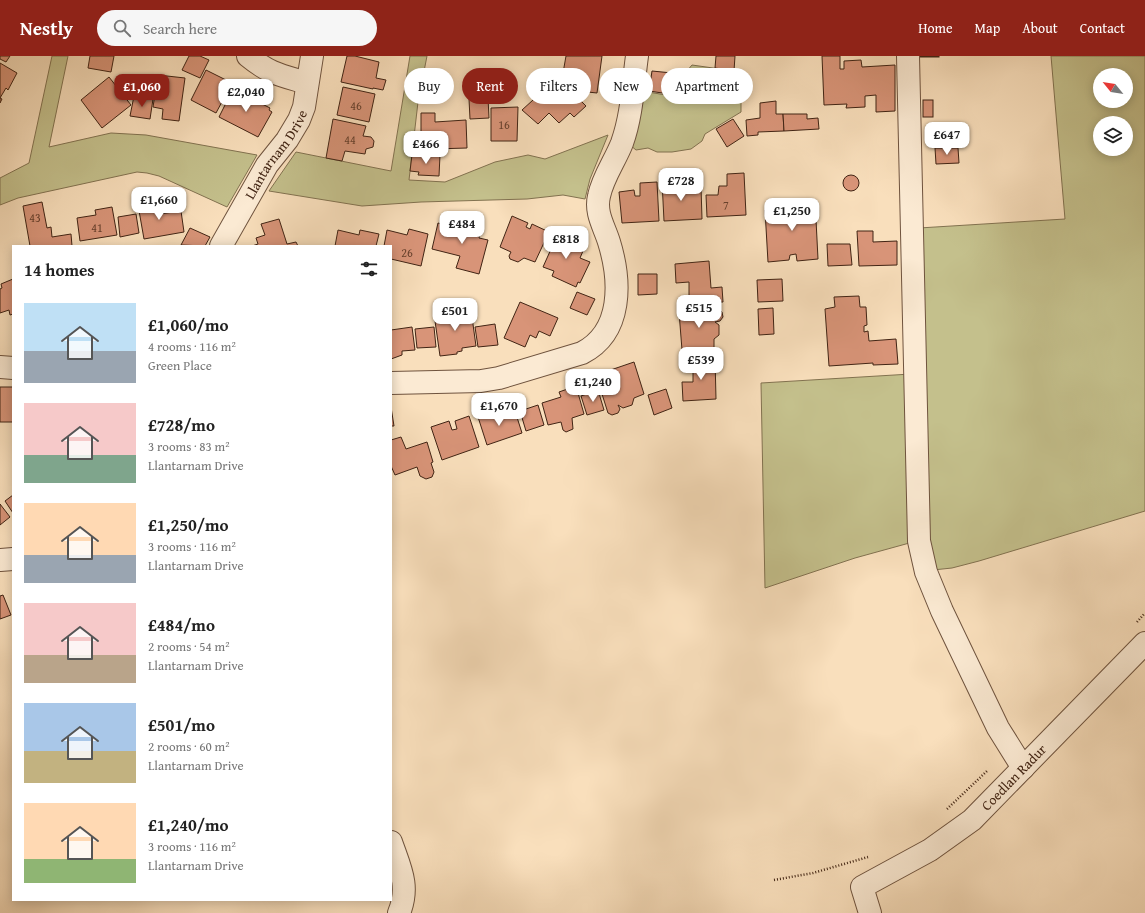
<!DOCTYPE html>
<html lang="en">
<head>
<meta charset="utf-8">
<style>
	body { margin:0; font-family:"Gentium Book Plus",serif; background:#f6f6f6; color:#222; height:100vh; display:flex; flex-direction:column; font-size:15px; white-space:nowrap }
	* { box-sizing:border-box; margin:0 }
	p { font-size:13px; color:#767676 }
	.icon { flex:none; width:22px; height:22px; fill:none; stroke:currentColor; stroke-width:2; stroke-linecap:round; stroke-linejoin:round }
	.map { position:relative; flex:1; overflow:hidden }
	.drawer { position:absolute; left:12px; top:189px; width:380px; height:656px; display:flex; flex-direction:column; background:#fff; border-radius:0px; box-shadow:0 2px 10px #0003 }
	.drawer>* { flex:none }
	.guide { position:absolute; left:404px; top:12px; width:380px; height:36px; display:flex; gap:8px }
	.needle { width:26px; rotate:300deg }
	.tools { position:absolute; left:1093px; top:12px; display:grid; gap:8px }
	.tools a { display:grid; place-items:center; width:40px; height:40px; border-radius:50%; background:#fff; box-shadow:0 2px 10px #0003; font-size:20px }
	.price { position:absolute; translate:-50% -34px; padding:0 9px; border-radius:8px; background:#fff; color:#222; font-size:13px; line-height:26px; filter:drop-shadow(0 1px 2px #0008) }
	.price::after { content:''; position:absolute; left:50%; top:24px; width:12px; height:9px; margin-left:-6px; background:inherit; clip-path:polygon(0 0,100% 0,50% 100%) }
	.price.selected { background:#8f2418; color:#fff }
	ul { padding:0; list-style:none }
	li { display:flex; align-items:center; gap:12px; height:100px; padding:0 12px }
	li span { display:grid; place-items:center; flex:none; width:112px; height:80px; border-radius:0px; color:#555 }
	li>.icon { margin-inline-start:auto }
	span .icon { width:48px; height:48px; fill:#fffc; stroke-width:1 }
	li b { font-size:17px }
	h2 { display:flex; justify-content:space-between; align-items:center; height:48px; padding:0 12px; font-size:17px }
	.tag { padding:0 14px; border-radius:18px; background:#fff; box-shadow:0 2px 10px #0003; font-size:14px; line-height:36px }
	.tag.selected { background:#8f2418; color:#fff }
	header { display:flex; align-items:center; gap:24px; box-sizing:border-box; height:56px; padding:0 20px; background:#8f2418; color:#fff }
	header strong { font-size:19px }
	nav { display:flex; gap:22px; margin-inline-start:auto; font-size:14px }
	.search { width:280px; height:36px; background:#f6f6f6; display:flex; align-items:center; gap:10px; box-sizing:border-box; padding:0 14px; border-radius:22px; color:#767676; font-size:15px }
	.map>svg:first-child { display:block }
</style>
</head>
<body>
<header>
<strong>Nestly</strong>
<div class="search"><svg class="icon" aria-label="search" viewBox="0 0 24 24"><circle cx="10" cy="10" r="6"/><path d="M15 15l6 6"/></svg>Search here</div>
<nav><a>Home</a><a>Map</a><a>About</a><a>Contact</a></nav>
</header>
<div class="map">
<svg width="1145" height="857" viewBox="0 0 1145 857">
	<rect width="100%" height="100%" fill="#f9dfbc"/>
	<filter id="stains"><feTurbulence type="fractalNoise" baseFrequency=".005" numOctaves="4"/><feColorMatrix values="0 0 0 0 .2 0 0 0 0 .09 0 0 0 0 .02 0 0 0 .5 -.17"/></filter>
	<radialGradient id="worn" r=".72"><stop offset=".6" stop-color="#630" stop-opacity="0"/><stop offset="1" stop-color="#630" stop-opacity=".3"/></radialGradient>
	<g fill="#c4c08c" stroke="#827250" fill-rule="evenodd">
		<polygon points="52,0 68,0 49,91 111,77 146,79 257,99 227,151 159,120 147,117 137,116 18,142 0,149 0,122 29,107"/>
		<polygon points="410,0 427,0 418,46 409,124 445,126 495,106 528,99 545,103 608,79 590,123 585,143 563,139 527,143 421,146 362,150 269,135 296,96 391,115"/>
		<path d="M1051,0H1145V455L979,505L952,512L933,514L925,483L919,172L1065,163ZM1100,19H1126V45H1100ZM1100,67H1126V93H1100Z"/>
		<polygon points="692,9 741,16 741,56 705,78 702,85 691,93 672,96 657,96 648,92 636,94 630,89 638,40 648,36 672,40 676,15 686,16"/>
		<polygon points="911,318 913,486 855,502 765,532 761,327"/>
	</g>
	<g fill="#d89478" stroke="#412414">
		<polygon points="0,0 10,0 6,6 0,3"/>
		<polygon points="90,0 114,0 111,16 88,12"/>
		<polygon points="189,0 200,0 209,4 200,22 182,14"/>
		<polygon points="347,0 355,0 379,6 376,22 386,24 383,34 373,32 373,33 341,26"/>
		<polygon points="566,0 602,0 597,37 578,35 580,19 563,17"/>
		<polygon points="716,0 735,0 734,15 715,12"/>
		<polygon points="822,0 840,0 840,13 844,13 844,5 861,4 862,11 895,9 895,55 876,56 876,39 865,40 865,51 846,52 847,48 824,49"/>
		<rect x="920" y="0" width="19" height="1"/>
		<polygon points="0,7 17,17 8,34 6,32 0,42 2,43 0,47"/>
		<polygon points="206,14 232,27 216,57 191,44"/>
		<polygon points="652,15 672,17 669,38 649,35"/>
		<polygon points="158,19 185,22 179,65 162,63 163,53 153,51"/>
		<polygon points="109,21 131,49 102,72 81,44"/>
		<polygon points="563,27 586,50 574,61 570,57 559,67 549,57 538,68 522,54 544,34 550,39"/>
		<polygon points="343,31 375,38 369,66 337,59"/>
		<polygon points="233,33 270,52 269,54 272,56 258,81 219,61"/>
		<polygon points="134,40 153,43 150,63 130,60"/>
		<polygon points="488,42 489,62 470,63 469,43"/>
		<rect x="923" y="44" width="10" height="17"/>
		<polygon points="776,45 776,58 783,58 784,75 758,76 758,79 747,80 746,64 760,62 760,47"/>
		<polygon points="518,51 517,85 491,85 491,52"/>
		<polygon points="421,57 435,57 435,66 466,64 467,92 433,93 433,91 421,91"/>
		<polygon points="783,58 807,58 807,63 818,62 819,73 784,75"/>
		<polygon points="333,63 366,70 363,80 371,81 374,85 373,91 366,93 365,98 345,95 342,105 326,102"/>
		<polygon points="733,63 744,80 727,91 716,73"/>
		<polygon points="935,92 958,92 959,107 936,108"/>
		<polygon points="419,98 440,99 439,120 418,119 419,116 410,115 412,99"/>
		<polygon points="744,117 746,159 707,161 706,139 718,139 719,130 727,130 727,118"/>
		<circle cx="851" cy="127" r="8"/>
		<polygon points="680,124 681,138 686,137 686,131 701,131 702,163 664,165 662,125"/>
		<polygon points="657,126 659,165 622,167 619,136 634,134 635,140 640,140 640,127"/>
		<polygon points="815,144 818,203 797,205 796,198 790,199 789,204 768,206 765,154 794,151 793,145"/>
		<polygon points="157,145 159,158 181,155 184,176 144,183 138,149"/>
		<polygon points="42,146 47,172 51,171 52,181 71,178 72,190 30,190 23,150"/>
		<polygon points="112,151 117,179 80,185 77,162 96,159 95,154"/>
		<polygon points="136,158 139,177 120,181 118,161"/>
		<polygon points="512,160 528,167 526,171 530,173 532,168 549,176 535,206 524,202 518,206 510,203 509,200 511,196 500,191"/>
		<polygon points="279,163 287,188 296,186 298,190 252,190 258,188 256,182 265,179 261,168"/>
		<polygon points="438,167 453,171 453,174 458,175 460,167 482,171 479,182 488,184 479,218 456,212 460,200 432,193"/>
		<polygon points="190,172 210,181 205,190 181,189"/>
		<polygon points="409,173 428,178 421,210 391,203 391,190 384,190 387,174 407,179"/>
		<polygon points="560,173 577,180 573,191 583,195 580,202 590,206 580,227 578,226 576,231 552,220 554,215 543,211"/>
		<polygon points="338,174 359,179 360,174 379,178 376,190 335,190"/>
		<polygon points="857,175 873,175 873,186 897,185 897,209 859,210"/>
		<polygon points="827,188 850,188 852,209 828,210"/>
		<polygon points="709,205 711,232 722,231 723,246 689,248 689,226 676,227 675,208"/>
		<polygon points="638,218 657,218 657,238 638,239"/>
		<polygon points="13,223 13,258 10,259 9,254 0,257 0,233 2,232 1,228"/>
		<polygon points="782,223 783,245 758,246 757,224"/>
		<polygon points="577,236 595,243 587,259 570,252"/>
		<polygon points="859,240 860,251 866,251 867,269 864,270 864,276 868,275 869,285 896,283 898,308 873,309 873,307 829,310 825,253 835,251 834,241"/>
		<polygon points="520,246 558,262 550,280 539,275 536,282 530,279 525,291 504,282"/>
		<polygon points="773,252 774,278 759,279 758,253"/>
		<polygon points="471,254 476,290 462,292 462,295 457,296 457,298 440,300 434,258"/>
		<polygon points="720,254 722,256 723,261 720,265 715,266 719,269 719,279 714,283 714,293 682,294 679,256"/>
		<polygon points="495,268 498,289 478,291 475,271"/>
		<polygon points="412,271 415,294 402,295 402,299 391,303 391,274"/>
		<polygon points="434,271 436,291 417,292 415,273"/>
		<polygon points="715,302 716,343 683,345 682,326 693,326 693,303"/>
		<polygon points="634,306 644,338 634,342 632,349 623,352 618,349 620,353 618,357 612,359 608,357 596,319"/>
		<polygon points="576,330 584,358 572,362 573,373 566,376 563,374 561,366 548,369 542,347 561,341 559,336"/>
		<rect x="0" y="331" width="13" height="35"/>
		<polygon points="666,333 672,352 654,359 648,339"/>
		<polygon points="598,334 604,354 587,359 581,340"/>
		<polygon points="538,349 544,369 526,375 520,355"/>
		<polygon points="391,351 394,370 391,370"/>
		<polygon points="515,355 522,377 487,389 478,361 495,356 497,361"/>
		<polygon points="469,360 479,391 442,404 431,371 449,365 452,374 457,373 455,365"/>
		<polygon points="401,381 406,393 427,386 433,406 431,407 434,416 432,421 426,423 420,420 417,411 395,419 391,410 391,384"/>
		<polygon points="13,439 13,457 5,445"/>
		<polygon points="0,448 10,461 0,469"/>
		<polygon points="3,539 11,559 0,563 0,540"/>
	</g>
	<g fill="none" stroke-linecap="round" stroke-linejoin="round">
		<g stroke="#6f533e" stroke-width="24">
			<g id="minor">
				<path d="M248,0C270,18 280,19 307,27"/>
				<polyline points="908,0 919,485 926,516 942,555 998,672 1023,712"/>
				<path id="s1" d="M221,190L267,109L287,84L299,64L304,51L312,0"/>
				<polyline points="0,311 13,312"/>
				<path d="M391,327L481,325L499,322L582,297C623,276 621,225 609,186C604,170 595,157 599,140C603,121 615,105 622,87C632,59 633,29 637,0"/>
				<polyline points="0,504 13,503"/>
				<path d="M391,786C400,812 410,830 399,857"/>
				<path id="s2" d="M870,857L862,831L930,794L972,764L1145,587"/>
			</g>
		</g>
		<g stroke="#412414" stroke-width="2.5" stroke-dasharray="1 2" stroke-linecap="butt">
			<polyline points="1137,566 1145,557"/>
			<polyline points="947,753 987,715"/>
			<polyline points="774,824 813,817 868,801"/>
		</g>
		<use href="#minor" stroke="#fbead3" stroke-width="22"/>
	</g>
	<g text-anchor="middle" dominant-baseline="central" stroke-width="3" stroke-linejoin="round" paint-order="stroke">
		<g font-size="12" fill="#67402d">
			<text x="356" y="49">46</text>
			<text x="504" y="68">16</text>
			<text x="350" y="83">44</text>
			<text x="726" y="149">7</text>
			<text x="35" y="161">43</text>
			<text x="97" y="171">41</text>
			<text x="407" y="196">26</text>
		</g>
		<g font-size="14" fill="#412414" stroke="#fbead3">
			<text stroke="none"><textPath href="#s1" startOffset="107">Llantarnam Drive</textPath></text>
			<text stroke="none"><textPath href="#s2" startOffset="216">Coedlan Radur</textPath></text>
		</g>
	</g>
	<rect width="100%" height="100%" filter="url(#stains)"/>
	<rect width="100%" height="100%" fill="url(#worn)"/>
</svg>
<div class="tools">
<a><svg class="needle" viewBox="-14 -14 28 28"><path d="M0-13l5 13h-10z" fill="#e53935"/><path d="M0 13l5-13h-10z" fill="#767676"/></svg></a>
<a><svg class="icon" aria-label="layers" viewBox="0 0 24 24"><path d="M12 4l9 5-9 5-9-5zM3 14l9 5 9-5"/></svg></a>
</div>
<b class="price selected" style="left:142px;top:52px">£1,060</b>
<b class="price" style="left:246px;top:57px">£2,040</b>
<b class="price" style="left:947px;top:100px">£647</b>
<b class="price" style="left:426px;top:109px">£466</b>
<b class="price" style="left:681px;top:146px">£728</b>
<b class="price" style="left:159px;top:165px">£1,660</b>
<b class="price" style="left:792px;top:176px">£1,250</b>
<b class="price" style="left:462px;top:189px">£484</b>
<b class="price" style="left:566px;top:204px">£818</b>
<b class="price" style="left:699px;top:273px">£515</b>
<b class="price" style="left:455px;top:276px">£501</b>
<b class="price" style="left:701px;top:325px">£539</b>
<b class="price" style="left:593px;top:347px">£1,240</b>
<b class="price" style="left:499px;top:371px">£1,670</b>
<div class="guide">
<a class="tag">Buy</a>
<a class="tag selected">Rent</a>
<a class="tag">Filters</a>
<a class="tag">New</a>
<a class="tag">Apartment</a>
</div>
<section class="drawer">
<h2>14 homes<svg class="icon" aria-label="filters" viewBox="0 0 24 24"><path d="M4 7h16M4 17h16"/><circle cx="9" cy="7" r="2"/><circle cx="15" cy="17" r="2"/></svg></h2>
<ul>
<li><span style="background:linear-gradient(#bfe0f5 60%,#9aa5b1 0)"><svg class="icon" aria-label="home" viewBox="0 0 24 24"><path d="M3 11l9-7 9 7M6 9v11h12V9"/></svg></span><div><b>£1,060/mo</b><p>4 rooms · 116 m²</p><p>Green Place</p></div></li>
<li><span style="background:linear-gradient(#f6c9c9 65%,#7fa58c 0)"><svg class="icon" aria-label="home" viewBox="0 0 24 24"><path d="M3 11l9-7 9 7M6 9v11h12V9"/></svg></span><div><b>£728/mo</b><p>3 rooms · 83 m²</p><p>Llantarnam Drive</p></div></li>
<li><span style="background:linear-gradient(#ffd9b3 65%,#9aa5b1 0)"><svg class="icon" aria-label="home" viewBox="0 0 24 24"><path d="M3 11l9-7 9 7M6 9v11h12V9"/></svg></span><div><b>£1,250/mo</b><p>3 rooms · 116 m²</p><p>Llantarnam Drive</p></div></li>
<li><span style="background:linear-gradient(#f6c9c9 65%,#b9a48a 0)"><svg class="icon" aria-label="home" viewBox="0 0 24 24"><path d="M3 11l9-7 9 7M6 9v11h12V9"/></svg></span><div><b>£484/mo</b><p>2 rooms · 54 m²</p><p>Llantarnam Drive</p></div></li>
<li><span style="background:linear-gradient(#a9c7e8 60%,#c2b280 0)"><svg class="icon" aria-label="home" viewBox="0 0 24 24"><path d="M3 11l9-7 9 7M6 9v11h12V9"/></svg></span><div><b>£501/mo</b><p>2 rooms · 60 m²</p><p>Llantarnam Drive</p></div></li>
<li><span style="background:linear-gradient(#ffd9b3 70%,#8fb573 0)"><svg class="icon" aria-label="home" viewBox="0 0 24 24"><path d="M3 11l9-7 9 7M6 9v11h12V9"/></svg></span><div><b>£1,240/mo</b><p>3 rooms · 116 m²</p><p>Llantarnam Drive</p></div></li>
</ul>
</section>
</div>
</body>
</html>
